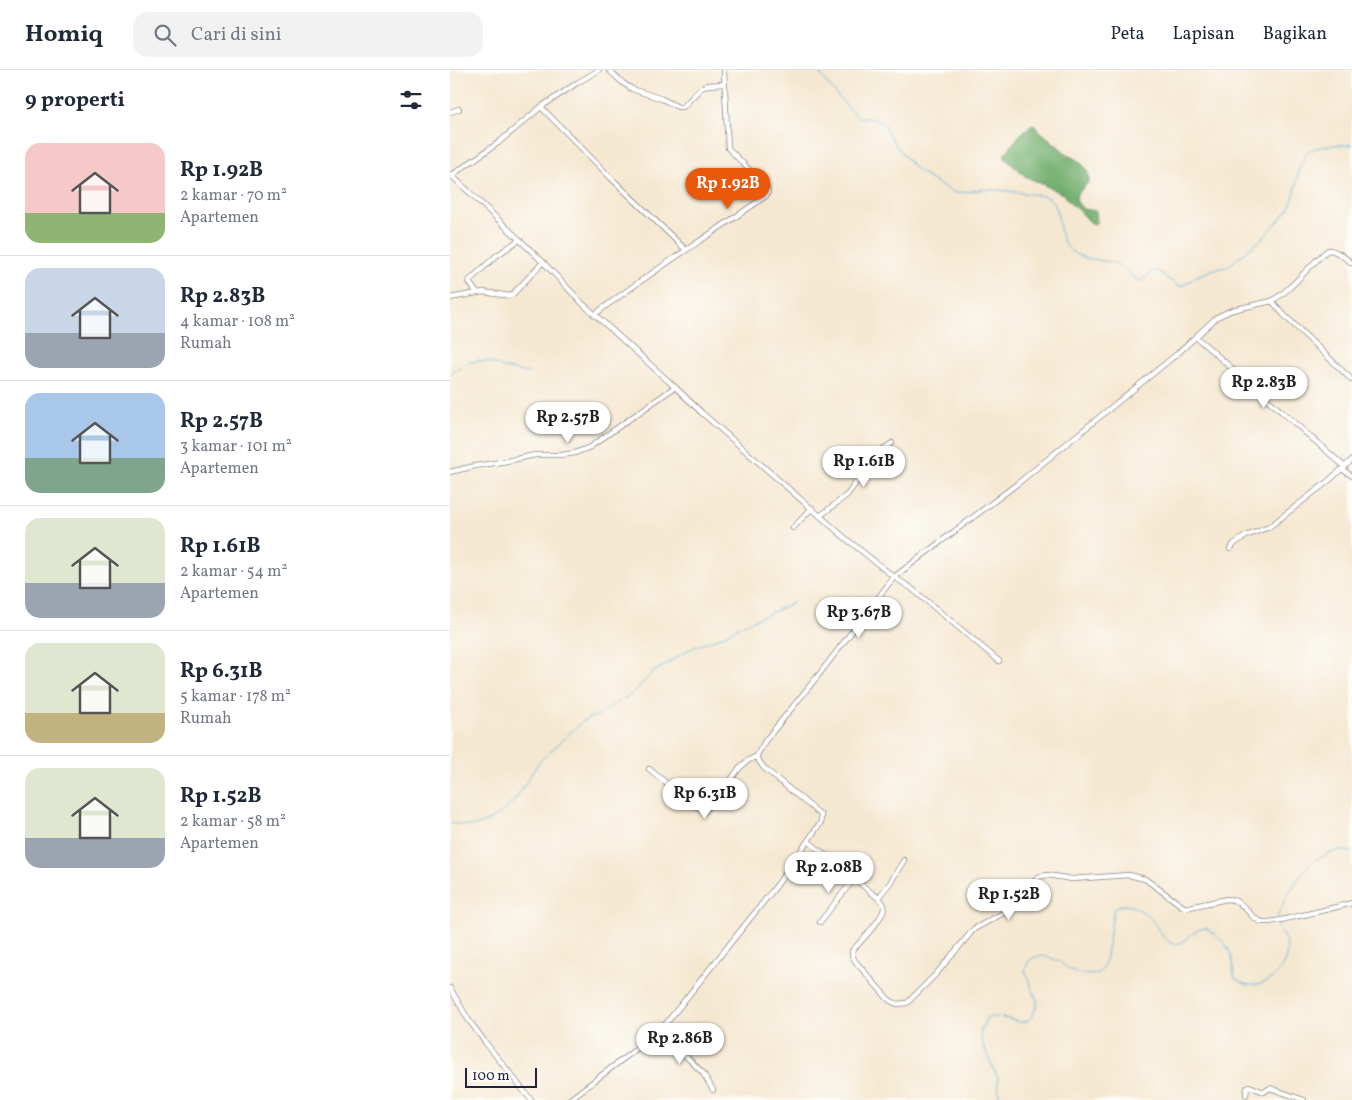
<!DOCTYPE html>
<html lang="id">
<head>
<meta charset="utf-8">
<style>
	body { margin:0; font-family:Vollkorn,serif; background:#f2f2f3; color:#1f2937; height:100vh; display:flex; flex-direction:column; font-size:19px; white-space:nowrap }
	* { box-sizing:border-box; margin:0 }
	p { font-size:16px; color:#747a83 }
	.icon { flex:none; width:28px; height:28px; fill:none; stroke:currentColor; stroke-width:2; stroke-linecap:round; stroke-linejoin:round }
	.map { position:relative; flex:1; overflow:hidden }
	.sheet { display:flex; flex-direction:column; background:#fff; width:450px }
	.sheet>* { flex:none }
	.scale { position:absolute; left:15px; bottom:12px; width:72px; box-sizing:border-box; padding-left:5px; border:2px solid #22223b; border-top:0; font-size:14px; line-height:18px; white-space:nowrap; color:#22223b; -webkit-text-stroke:4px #fdfcf7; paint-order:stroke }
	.price { position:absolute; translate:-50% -42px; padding:0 11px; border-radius:18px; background:#fff; color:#222; font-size:16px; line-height:32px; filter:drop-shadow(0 1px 2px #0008) }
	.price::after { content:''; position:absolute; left:50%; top:30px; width:15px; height:11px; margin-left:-8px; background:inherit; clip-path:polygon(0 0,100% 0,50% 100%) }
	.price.active { background:#ea580c; color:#fff }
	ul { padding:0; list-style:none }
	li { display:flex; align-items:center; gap:15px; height:125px; padding:0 25px }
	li+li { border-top:1px solid #e0e1e3 }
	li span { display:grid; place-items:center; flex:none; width:140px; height:100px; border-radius:15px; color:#555 }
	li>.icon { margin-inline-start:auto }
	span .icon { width:60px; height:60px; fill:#fffc; stroke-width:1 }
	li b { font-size:21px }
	h2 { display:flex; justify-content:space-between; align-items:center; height:60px; padding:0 25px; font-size:21px }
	header { display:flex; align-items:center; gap:30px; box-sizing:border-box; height:70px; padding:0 25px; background:#fff; border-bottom:1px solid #e0e1e3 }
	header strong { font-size:24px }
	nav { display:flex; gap:28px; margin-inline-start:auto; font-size:18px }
	.search { width:350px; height:45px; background:#f2f2f3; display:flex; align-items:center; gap:12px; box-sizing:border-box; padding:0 18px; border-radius:15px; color:#747a83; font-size:19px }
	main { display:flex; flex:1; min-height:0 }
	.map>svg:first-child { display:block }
</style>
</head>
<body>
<header>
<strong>Homiq</strong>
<div class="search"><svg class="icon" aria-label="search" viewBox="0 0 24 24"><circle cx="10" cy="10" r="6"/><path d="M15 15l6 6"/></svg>Cari di sini</div>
<nav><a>Peta</a><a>Lapisan</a><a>Bagikan</a></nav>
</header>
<main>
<section class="sheet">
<h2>9 properti<svg class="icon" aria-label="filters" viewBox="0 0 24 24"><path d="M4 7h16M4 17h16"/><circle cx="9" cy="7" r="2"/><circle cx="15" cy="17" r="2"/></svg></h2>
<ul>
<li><span style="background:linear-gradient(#f6c9c9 70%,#8fb573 0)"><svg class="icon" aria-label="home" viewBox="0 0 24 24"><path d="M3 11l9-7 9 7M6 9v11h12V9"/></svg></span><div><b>Rp 1.92B</b><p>2 kamar · 70 m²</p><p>Apartemen</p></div></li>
<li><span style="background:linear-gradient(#c9d6e8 65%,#9aa5b1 0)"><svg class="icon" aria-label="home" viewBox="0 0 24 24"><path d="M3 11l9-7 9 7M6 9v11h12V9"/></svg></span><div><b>Rp 2.83B</b><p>4 kamar · 108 m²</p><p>Rumah</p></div></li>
<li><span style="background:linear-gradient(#a9c7e8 65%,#7fa58c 0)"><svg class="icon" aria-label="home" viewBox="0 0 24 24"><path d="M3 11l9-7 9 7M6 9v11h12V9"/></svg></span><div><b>Rp 2.57B</b><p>3 kamar · 101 m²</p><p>Apartemen</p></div></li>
<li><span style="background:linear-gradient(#dfe7d0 65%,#9aa5b1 0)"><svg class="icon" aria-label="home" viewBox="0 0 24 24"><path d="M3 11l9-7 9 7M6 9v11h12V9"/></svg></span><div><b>Rp 1.61B</b><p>2 kamar · 54 m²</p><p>Apartemen</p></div></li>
<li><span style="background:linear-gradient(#dfe7d0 70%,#c2b280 0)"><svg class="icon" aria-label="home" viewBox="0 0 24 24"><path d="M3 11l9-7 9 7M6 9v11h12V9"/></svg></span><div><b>Rp 6.31B</b><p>5 kamar · 178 m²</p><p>Rumah</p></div></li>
<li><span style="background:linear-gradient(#dfe7d0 70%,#9aa5b1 0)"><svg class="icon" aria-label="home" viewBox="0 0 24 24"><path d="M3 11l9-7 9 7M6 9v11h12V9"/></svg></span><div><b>Rp 1.52B</b><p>2 kamar · 58 m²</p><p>Apartemen</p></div></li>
</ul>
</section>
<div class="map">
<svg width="902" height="1030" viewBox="0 0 902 1030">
	<rect width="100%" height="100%" fill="#fdfcf7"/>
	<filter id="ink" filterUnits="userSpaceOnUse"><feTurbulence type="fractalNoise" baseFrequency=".02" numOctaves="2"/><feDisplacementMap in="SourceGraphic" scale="10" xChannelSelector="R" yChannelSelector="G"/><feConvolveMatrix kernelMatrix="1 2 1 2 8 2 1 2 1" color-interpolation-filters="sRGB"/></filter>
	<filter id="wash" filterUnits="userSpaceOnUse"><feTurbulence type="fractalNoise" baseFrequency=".0096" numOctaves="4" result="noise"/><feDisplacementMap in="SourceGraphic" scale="20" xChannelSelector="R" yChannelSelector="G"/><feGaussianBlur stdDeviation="1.12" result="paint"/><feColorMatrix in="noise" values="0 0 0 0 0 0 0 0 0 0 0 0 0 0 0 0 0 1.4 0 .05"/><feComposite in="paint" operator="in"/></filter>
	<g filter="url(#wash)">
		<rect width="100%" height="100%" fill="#f5e8d1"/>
		<polygon fill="#72af6e" stroke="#4a6854" points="582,54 586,57 592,63 602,71 619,86 627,89 637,99 639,110 637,114 627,124 626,128 627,132 633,139 646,141 647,150 645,154 641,153 629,140 622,135 613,124 575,106 558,91 554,85 570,65"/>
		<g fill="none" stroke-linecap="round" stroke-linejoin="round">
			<g stroke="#5eb1da" stroke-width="1">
				<path d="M368,0C370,7 400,41 407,46C412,49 417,48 423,49C426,50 430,52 434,54C442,72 458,94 474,105C484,112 495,118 505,123C512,123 520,121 527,120C545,118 563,122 581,124C585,125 592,125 596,127C602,129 606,136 607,142C611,156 608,170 621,181C634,192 653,188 668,195C676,199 682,207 689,211C696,209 699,202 706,200L728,216H732L747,206L764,199L777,197L814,167L839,139L845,122L850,96L858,81L870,77L883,75H902"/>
				<polyline points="0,304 18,293 27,291 40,292 53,298 78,303"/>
				<polyline points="0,753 19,756 28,755 44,748 58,737 67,727 88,693 132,652 139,648 148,645 166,633 182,624 201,604 240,579 275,565 290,556 345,532"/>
				<path d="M827,848C830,834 853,798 865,790C869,788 886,780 891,780C894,780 899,782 902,783"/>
				<path d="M549,1030L548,1008L534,978L531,969V960L537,947H548L571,952H576L581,947L587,936V931L575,901C576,898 577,893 580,890C587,883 602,887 610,892C614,895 618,899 623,901C631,905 646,908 652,899C654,897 654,894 655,892L664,838C675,830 693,840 701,849C708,857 714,873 725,874C732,875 739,865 745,862C748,860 752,859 756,858C769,867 781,876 783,893C784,898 783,903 785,909C790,911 795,915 800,915C821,917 841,894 836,873C834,865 826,861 827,852"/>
			</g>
		</g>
	</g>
	<g filter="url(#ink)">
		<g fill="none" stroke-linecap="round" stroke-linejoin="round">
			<g stroke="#8c8586" stroke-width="6">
				<g id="street">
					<polyline points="159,0 173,13 182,19 212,29 228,37 233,37 250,19 257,15 274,14"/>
					<polyline points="91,37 161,108 236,180"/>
					<polyline points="0,42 9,39"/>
					<polyline points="0,104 93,192 133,234 225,317 252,343 394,467 444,507 461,518 549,591"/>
					<polyline points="2,105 48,73 91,37 127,13 149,0"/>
					<polyline points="27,223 19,212 20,210 46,186 69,170"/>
					<polyline points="0,228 33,222 60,226 63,224 93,192"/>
					<polyline points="822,231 835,246 902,310"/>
					<path d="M144,245C200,202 259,166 316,126L318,122L317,118L278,78L274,0"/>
					<polyline points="746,267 895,397"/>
					<polyline points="892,399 902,406"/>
					<polyline points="0,402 25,396 57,391 85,385 112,385 125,383 140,377 225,317"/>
					<polyline points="370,446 397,425 403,417 408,409 414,392 442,373"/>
					<polyline points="343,458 362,438"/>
					<polyline points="780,479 785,473 796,466 819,457 876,413 902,390"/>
					<path d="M199,699L245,736L255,741C262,734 268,728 274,720C282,709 291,691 306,687"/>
					<path d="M358,771L428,828C431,831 435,833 434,838C433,849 410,872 402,881V885L405,891L439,930L447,934L457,933L486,904L524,859L559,840L588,807L597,805L622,809L679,805L695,809L735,838L777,829C796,830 798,849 813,852C822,853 835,849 844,847C863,843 883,838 902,833"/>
					<polyline points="428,828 440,813 454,790"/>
					<polyline points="370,852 404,809"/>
					<polyline points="0,918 18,949 35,972 81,1030"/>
					<polyline points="210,961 253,1003 263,1020"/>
					<polyline points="796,1025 797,1018 799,1016 814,1022 820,1018 854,1030"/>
					<path d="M119,1030L210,961L327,815L371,752V745L314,698L306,687L315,671L367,607L444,507L567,414L727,284L767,247L782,240L822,231C844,218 858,196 878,180C887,180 895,188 902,193"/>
				</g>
			</g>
			<use href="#street" stroke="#fff" stroke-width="4.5"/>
		</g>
	</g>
</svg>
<div class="scale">100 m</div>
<b class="price active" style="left:278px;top:140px">Rp 1.92B</b>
<b class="price" style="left:814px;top:339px">Rp 2.83B</b>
<b class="price" style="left:118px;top:374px">Rp 2.57B</b>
<b class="price" style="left:414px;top:418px">Rp 1.61B</b>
<b class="price" style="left:409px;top:569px">Rp 3.67B</b>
<b class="price" style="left:255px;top:750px">Rp 6.31B</b>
<b class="price" style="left:379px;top:824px">Rp 2.08B</b>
<b class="price" style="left:559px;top:851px">Rp 1.52B</b>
<b class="price" style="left:230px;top:995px">Rp 2.86B</b>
</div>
</main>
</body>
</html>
